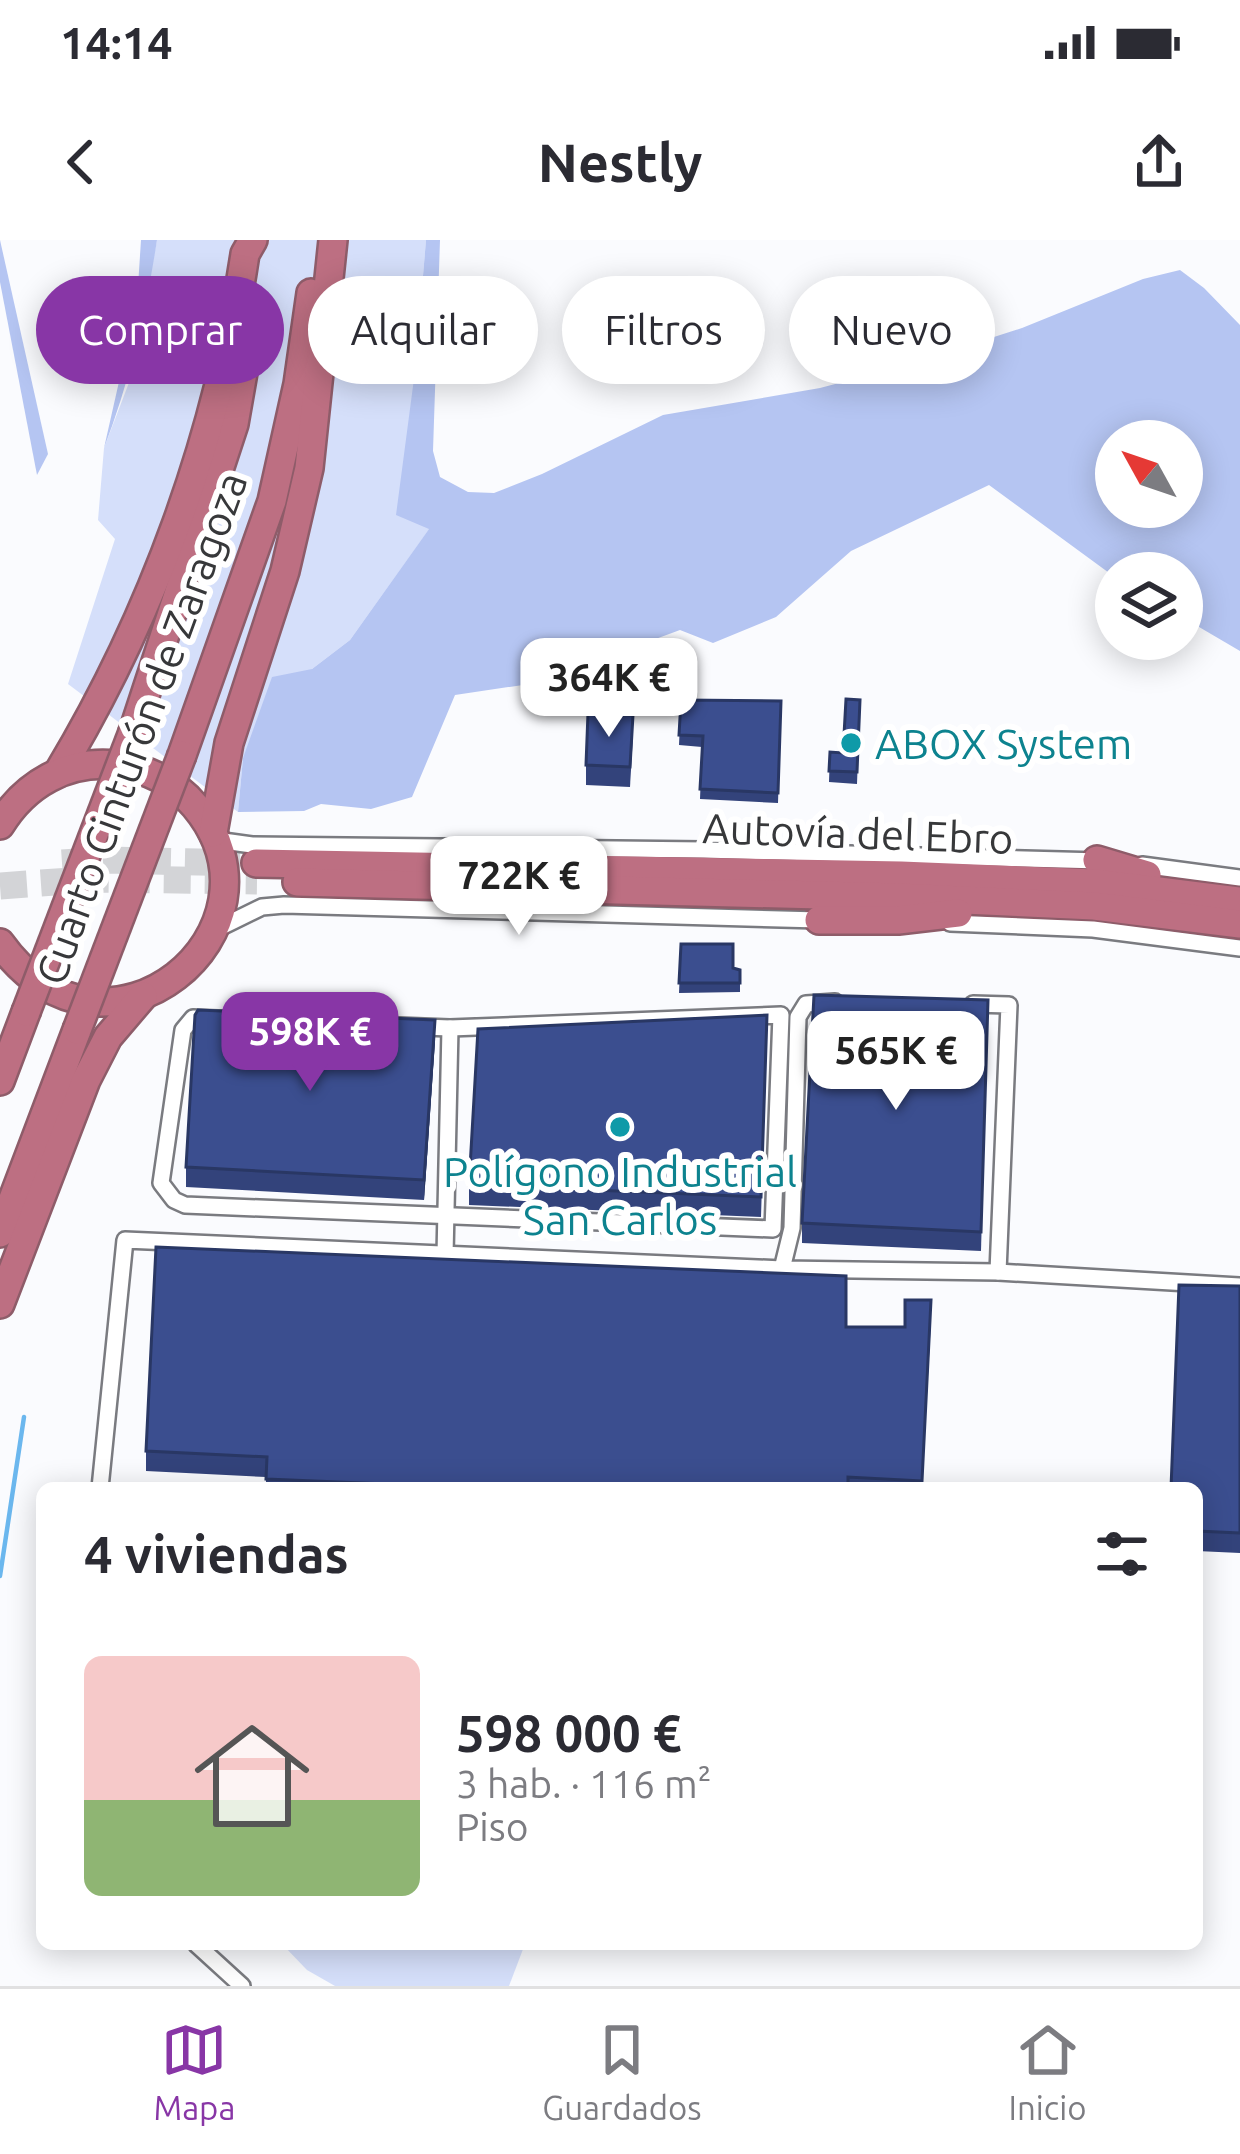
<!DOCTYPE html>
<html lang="es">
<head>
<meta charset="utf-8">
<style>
	body { margin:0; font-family:Ubuntu,sans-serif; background:#f2f2f3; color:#2b2b33; height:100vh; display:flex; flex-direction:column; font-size:45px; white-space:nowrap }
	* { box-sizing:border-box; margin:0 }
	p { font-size:39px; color:#7c7c81 }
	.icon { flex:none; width:66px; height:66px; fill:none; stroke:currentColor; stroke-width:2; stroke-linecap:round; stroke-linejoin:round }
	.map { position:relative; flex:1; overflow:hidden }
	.details { position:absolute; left:36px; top:1242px; width:1167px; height:468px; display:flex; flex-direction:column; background:#fff; border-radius:18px; box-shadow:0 6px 30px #0003 }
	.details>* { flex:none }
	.banner { position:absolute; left:36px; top:36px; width:1170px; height:108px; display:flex; gap:24px }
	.needle { width:78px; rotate:310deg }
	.buttons { position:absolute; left:1095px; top:180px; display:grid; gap:24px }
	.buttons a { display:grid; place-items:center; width:108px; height:108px; border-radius:50%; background:#fff; box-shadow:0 6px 30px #0003; font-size:60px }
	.price { position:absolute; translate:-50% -102px; padding:0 27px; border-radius:24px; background:#fff; color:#222; font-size:39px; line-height:78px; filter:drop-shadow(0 3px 6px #0008) }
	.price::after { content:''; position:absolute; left:50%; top:72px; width:36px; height:27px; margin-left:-18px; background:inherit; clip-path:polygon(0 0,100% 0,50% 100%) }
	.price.active { background:#8836a6; color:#fff }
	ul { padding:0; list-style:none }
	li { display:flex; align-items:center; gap:36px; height:300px; padding:0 48px }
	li+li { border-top:3px solid #e1e1e2 }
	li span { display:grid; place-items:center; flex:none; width:336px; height:240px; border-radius:18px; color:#555 }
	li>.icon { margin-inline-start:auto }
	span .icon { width:144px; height:144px; fill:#fffc; stroke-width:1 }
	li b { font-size:51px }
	h2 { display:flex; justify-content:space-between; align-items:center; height:144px; padding:0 48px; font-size:51px }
	.tag { padding:0 42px; border-radius:54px; background:#fff; box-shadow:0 6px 30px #0003; font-size:42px; line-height:108px }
	.tag.active { background:#8836a6; color:#fff }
	.status { display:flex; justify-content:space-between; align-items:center; height:84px; padding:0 60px; background:#fff; direction:ltr }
	.status svg { height:33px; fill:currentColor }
	header { display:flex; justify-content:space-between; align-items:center; height:156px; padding:0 48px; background:#fff; font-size:54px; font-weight:600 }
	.menu { display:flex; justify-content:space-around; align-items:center; height:168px; border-top:3px solid #e1e1e2; background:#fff; font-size:33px; color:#7c7c81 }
	.menu a { display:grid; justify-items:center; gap:6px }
	.menu .active { color:#8836a6 }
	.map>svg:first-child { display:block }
</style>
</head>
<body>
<div class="status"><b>14:14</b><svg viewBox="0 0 49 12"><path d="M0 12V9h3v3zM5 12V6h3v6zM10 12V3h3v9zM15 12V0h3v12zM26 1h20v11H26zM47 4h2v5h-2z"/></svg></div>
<header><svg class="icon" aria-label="back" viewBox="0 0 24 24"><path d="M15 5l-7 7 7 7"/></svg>Nestly<svg class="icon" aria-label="share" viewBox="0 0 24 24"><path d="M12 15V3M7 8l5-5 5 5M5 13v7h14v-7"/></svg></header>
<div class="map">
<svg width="1240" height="1746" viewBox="0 0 1240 1746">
	<rect width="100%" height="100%" fill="#fafbfe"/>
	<g fill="#d5dffa">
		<polygon points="157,0 426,0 415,131 430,288 350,400 312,429 243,518 238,572 68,444 115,299 98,280 104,208 130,140"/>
		<polygon points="282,1704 525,1704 509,1746 335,1746 307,1730"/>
	</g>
	<g fill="#b5c5f2" fill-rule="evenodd">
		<polygon points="0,0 48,214 37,235 0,42"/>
		<path d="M141,0H157C146,72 130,140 104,208L137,62Z"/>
		<path d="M426,0H440L433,211L440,237L468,252L494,253L542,234L663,175L820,148L907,125L1022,88L1143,39L1180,30L1204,48L1240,85V411L1182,377V333H1116V338L989,245L851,311L776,377L713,403L680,390L536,443L455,455L412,557L371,569L321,564L304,571L238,572L243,518L272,437L312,429L350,400L429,289L396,275L415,131ZM1116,201H1182V267H1116Z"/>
	</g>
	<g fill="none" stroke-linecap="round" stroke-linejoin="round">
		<polyline stroke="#6bb7ee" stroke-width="4.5" points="0,1336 24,1177"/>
		<g stroke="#d3d4d7" stroke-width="27" stroke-dasharray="27 14" stroke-linecap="butt">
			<polyline points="62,623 106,620 240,623"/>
			<polyline points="0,646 97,639 257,641"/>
		</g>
		<g stroke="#7a7b80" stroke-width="20">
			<g id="street">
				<polyline points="216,600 252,605 704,610 1100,621"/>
				<polyline points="1142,625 1240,638"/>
				<polyline points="950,683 1093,689 1240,708"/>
				<polyline points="215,690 262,667 284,665 819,680"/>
				<polyline points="973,764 1009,765 998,1032"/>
				<polygon points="781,775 773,989 185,965 174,960 161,943 183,790 193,778 450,788"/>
				<polyline points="445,1015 450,788"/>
				<polyline points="782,1029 792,988 798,777 806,764 835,762"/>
				<polyline points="100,1248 125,1000 782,1029 998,1032 1240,1046"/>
				<polyline points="196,1704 242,1746"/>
			</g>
		</g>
		<g stroke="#8e5c69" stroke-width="32">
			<g id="highway">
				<polyline points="133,492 234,184 255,64"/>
				<polyline points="182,515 272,261 298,144 311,53"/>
				<path d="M58,533C153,375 218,196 245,14L253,0"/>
				<path d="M0,585C25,544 67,520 116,525C146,528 175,542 195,566C298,689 106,851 0,703"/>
				<polyline points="213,593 229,503 285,331 309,228 333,0"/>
				<polyline points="1097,620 1147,635"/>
				<polyline points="256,623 901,635 1095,643 1240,661"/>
				<polyline points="297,642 899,657 1094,666 1240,684"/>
				<polyline points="819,680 898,680 958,673"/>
				<polyline points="0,841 26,772"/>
				<polyline points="0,993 77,790"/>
				<polyline points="0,1064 86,840 108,797 143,756"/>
			</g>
		</g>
		<use href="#street" stroke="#fff" stroke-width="15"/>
		<use href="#highway" stroke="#bd6f82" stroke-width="27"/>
		<g stroke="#8e5c69" stroke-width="32" stroke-linecap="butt">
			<g id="highway-bridge">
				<polyline points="26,772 133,492"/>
				<polyline points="77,790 182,515"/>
			</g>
		</g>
		<use href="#highway-bridge" stroke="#bd6f82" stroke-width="27"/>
	</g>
	<g fill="#33437b">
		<polygon points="681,460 781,461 778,563 700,559 702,507 679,505"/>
		<polygon points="860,460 857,544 829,542 830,512 843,513"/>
		<polygon points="633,495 630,547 586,545 586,525"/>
		<polygon points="681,704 740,730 740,752 679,753"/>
		<polygon points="988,760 981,1011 802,1003 802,983"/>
		<polygon points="767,775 761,977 469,965 469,945"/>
		<polygon points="435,800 424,960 186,947 186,927"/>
		<polygon points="1240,1046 1240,1313 1197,1311 1197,1248"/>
		<polygon points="931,1080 922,1248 266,1248 266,1237 146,1231 146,1211 846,1087 905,1087"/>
	</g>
	<polygon fill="#293764" points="435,780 435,800 424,960 424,940"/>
	<g fill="#3b4e8f" stroke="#293764" stroke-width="3">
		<polygon points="846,459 860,460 857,532 829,531 830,512 843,513"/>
		<polygon points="681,460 781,461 778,553 700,549 703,496 679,495"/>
		<polygon points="588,473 633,475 630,527 586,525"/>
		<polygon points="681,704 733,704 733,728 740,730 740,743 679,743"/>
		<polygon points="814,755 988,760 981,992 802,983"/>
		<polygon points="198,770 435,780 424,940 186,927 195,775"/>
		<polygon points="767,775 761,957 469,945 478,789"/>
		<polygon points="156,1007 846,1036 846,1087 905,1087 905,1060 931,1060 922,1241 848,1237 848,1248 385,1248 385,1244 266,1239 267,1217 146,1211"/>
		<polygon points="1179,1045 1240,1046 1240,1293 1197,1291 1197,1248 1171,1248"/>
	</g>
	<g fill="#0f9aa8" stroke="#fff" stroke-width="4.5">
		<circle cx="851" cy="503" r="12"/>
		<circle cx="620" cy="887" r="12"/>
	</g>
	<g text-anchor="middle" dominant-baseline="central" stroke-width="12" stroke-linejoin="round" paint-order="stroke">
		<g font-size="42" fill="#37383a" stroke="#fff">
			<text transform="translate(141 488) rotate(-70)">Cuarto Cinturón de Zaragoza</text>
			<text transform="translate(858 593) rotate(2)">Autovía del Ebro</text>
		</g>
		<g font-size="42" fill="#0d838f" stroke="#fff" text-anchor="start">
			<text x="875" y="503">ABOX System</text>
			<text x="620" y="931" text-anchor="middle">Polígono Industrial<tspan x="620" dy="48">San Carlos</tspan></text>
		</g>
	</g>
</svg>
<div class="buttons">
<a><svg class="needle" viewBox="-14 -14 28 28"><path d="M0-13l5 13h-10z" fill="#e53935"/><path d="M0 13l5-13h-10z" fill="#7c7c81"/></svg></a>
<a><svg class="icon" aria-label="layers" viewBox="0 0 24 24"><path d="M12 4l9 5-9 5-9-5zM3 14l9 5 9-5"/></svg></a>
</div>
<b class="price" style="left:609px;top:500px">364K €</b>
<b class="price" style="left:519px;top:698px">722K €</b>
<b class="price active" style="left:310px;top:854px">598K €</b>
<b class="price" style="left:896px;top:873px">565K €</b>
<div class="banner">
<a class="tag active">Comprar</a>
<a class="tag">Alquilar</a>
<a class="tag">Filtros</a>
<a class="tag">Nuevo</a>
</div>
<section class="details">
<h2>4 viviendas<svg class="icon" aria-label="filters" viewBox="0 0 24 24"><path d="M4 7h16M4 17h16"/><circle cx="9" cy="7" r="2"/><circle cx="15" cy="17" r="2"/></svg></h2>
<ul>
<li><span style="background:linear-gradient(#f6c9c9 60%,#8fb573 0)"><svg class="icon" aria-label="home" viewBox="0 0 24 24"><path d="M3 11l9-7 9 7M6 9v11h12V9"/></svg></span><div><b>598 000 €</b><p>3 hab. · 116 m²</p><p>Piso</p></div></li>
</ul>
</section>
</div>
<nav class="menu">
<a class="active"><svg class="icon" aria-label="map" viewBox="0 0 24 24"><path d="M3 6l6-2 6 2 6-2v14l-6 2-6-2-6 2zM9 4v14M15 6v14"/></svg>Mapa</a>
<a><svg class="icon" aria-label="saved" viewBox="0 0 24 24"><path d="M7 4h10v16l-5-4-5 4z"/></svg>Guardados</a>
<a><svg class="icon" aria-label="home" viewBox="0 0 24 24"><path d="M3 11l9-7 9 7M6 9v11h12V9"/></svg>Inicio</a>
</nav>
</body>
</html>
